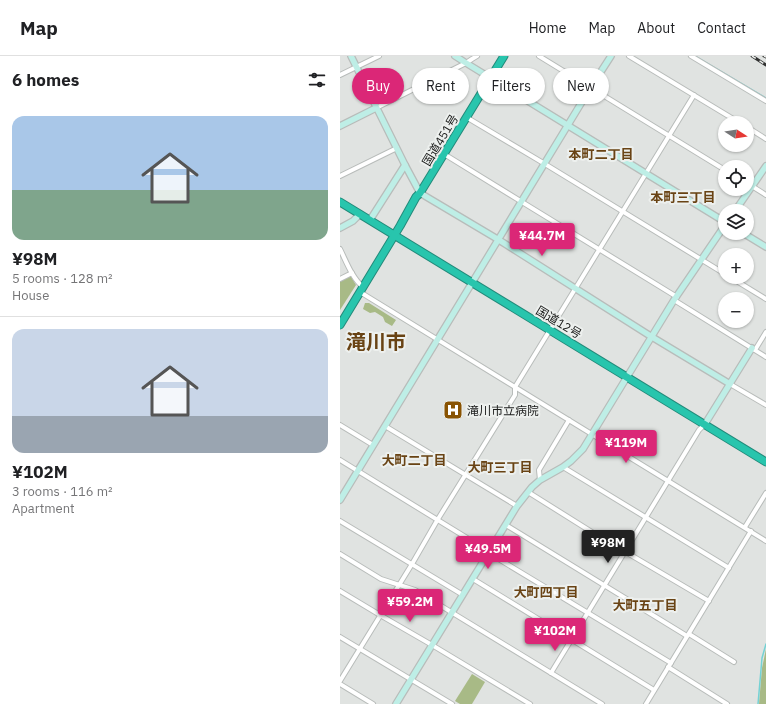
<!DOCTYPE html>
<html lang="en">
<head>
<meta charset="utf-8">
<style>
	body { margin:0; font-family:"IBM Plex Sans","Noto Sans JP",sans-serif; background:#f6f6f6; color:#202124; height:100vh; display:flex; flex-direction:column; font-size:15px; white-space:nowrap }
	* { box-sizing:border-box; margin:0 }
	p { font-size:13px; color:#757577 }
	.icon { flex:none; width:22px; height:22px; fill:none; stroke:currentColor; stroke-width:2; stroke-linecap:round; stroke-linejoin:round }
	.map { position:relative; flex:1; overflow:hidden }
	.details { display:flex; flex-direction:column; background:#fff; width:340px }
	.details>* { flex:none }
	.hud { position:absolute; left:12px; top:12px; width:354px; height:36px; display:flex; gap:8px }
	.needle { width:26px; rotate:102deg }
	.controls { position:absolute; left:378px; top:60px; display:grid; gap:8px }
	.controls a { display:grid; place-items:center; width:36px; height:36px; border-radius:50%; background:#fff; box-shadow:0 1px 3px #0004; font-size:20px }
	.price { position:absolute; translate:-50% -34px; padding:0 9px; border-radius:4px; background:#db2777; color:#fff; font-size:13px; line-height:26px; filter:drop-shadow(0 1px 2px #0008) }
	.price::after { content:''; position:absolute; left:50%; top:24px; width:12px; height:9px; margin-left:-6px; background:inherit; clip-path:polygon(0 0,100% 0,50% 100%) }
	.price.selected { background:#222; color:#fff }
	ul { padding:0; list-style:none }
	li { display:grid; align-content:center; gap:8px; height:212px; padding:0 12px }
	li+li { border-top:1px solid #e0e0e0 }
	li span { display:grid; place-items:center; height:124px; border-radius:12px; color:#555 }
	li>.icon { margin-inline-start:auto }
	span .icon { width:72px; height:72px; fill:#fffc; stroke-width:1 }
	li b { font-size:17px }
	h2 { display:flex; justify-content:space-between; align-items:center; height:48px; padding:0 12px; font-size:17px }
	.pill { padding:0 14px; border-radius:18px; background:#fff; box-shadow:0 1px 3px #0004; font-size:14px; line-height:36px }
	.pill.selected { background:#db2777; color:#fff }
	header { display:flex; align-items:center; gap:24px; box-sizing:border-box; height:56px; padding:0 20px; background:#fff; border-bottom:1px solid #e0e0e0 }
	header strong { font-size:19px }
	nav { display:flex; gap:22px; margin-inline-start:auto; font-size:14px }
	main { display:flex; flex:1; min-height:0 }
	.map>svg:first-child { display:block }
</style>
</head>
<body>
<header>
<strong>Map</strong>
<nav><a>Home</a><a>Map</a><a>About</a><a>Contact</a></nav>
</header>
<main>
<section class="details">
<h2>6 homes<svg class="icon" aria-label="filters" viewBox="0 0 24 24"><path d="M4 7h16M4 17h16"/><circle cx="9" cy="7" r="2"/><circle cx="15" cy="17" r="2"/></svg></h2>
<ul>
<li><span style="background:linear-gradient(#a9c7e8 60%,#7fa58c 0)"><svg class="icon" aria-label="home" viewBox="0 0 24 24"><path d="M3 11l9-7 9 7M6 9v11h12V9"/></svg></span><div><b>¥98M</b><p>5 rooms · 128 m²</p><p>House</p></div></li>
<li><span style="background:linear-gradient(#c9d6e8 70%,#9aa5b1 0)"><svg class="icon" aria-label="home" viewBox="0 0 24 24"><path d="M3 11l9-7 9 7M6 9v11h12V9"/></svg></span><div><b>¥102M</b><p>3 rooms · 116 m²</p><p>Apartment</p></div></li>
</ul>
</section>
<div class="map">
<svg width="426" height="648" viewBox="0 0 426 648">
	<rect width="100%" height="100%" fill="#e0e3e1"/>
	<g fill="#a8ba86">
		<polygon points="10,219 16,229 0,254 0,224"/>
		<polygon points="25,247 29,247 56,264 52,270 45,266 43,261 35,256 30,257 23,253"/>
		<polygon points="426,593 426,648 419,648 422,612"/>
		<polygon points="132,618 145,626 132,648 120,648 115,645"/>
	</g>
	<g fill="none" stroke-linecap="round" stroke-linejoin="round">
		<g stroke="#74d2d4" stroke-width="1.5">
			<polyline points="355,0 426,42"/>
			<polyline points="418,648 422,602 426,588"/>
		</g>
		<g stroke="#b8bcba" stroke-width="6">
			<g id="street">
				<polyline points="199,0 385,114"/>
				<polyline points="289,0 400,67"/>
				<polyline points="351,0 426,45"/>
				<polyline points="0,19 39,0"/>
				<polyline points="36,52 126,7 132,3 137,0"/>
				<polyline points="126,61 205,108 385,218"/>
				<polyline points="407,71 426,83"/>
				<polyline points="104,98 182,146 337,241"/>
				<polyline points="0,120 57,92"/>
				<polyline points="407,127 426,139"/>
				<path d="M0,193C6,205 12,222 23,231"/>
				<polyline points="390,221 426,243"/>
				<polyline points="0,223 12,217"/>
				<polyline points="20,236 426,485"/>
				<polyline points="334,244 426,301"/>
				<polyline points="415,294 426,276"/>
				<polyline points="390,328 426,349"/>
				<polyline points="0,369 33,389"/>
				<polyline points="45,370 177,450"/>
				<polyline points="0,404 145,493 152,499 331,607"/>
				<polyline points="223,411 389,512"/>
				<polyline points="200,424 199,414 229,364"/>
				<polyline points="188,436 255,478 369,545"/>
				<polyline points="0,465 123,539"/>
				<polyline points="166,469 347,580"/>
				<polyline points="405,471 426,437"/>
				<polyline points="0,498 41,523 75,534 262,648"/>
				<polyline points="133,523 314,634"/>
				<polyline points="0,535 40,559 92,589 190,648"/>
				<polyline points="349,578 394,606"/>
				<polyline points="0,581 112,648"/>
				<polyline points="328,611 387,648"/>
				<polyline points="211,617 359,374 365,368"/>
				<polyline points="0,625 72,508 98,463 175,339 175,331 354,39"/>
				<polyline points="0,628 33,648"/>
				<polyline points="306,648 411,475"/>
			</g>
		</g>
		<g stroke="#b8bcba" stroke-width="8">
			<g id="secondary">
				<polyline points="11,0 65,109 80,137 159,184 312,281 390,328"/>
				<polyline points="115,0 126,7 385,166"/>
				<polyline points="0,70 36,52"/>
				<polyline points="395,155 426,110"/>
				<polyline points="30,164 65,109"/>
				<polyline points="0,172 13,165 20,158"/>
				<polyline points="403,177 426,191"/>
				<polyline points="365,368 412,292"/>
				<polyline points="0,444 251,31 271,0"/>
				<polyline points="56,648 177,450 192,431 200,424 223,411 231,405 243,393 334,244 385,169"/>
			</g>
		</g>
		<g stroke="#238a7a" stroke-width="9">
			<g id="highway">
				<polyline points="0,146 426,406"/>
				<polyline points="0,269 60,170 76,141 80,137 164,0"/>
			</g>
		</g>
		<use href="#street" stroke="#fff" stroke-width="4"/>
		<use href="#secondary" stroke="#beeee6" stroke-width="5.5"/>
		<use href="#highway" stroke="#28c5ad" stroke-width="7"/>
		<g stroke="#313231" stroke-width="3">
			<g id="rail">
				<polyline points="412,0 426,9"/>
				<polyline points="424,0 426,1"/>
			</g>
		</g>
		<use href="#rail" stroke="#edf0ee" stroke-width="1.5" stroke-dasharray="4.5" stroke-linecap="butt"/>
	</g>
	<defs>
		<g id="hospital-square" transform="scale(1)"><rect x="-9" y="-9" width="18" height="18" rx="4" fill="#895302" stroke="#edf0ee"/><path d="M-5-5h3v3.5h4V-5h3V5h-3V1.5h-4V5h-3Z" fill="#fff"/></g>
	</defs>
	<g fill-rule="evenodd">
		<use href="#hospital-square" x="113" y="354"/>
	</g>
	<g text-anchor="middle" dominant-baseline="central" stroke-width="4" stroke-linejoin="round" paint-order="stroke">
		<g font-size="12" fill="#1a1b1a" stroke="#edf0ee">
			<text transform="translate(100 84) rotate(-59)">国道451号</text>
			<text transform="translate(219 266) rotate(31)">国道12号</text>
		</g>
		<g font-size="12" fill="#1a1b1a" stroke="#edf0ee" text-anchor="start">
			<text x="127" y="354">滝川市立病院</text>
		</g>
		<g font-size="13" font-weight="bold" fill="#694314" stroke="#edf0ee">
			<text x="261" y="98">本町二丁目</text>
			<text x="343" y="141">本町三丁目</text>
			<text x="74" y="404">大町二丁目</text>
			<text x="160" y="411">大町三丁目</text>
			<text x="206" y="536">大町四丁目</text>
			<text x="305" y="549">大町五丁目</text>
		</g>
		<g font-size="20" font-weight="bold" fill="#694314" stroke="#edf0ee">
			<text x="36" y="285">滝川市</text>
		</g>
	</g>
</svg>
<div class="controls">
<a><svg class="needle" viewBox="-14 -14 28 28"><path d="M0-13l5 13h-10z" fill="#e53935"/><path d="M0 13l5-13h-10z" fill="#757577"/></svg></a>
<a><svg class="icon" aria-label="locate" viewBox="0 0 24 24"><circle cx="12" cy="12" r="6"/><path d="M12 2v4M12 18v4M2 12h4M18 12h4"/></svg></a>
<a><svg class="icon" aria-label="layers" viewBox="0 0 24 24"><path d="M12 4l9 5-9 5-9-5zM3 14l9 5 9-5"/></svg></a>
<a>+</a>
<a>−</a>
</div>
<b class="price" style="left:202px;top:201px">¥44.7M</b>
<b class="price" style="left:286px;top:408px">¥119M</b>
<b class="price selected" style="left:268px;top:508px">¥98M</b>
<b class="price" style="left:148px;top:514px">¥49.5M</b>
<b class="price" style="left:70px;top:567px">¥59.2M</b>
<b class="price" style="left:215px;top:596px">¥102M</b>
<div class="hud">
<a class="pill selected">Buy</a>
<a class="pill">Rent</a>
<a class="pill">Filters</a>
<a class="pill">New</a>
</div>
</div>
</main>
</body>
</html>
